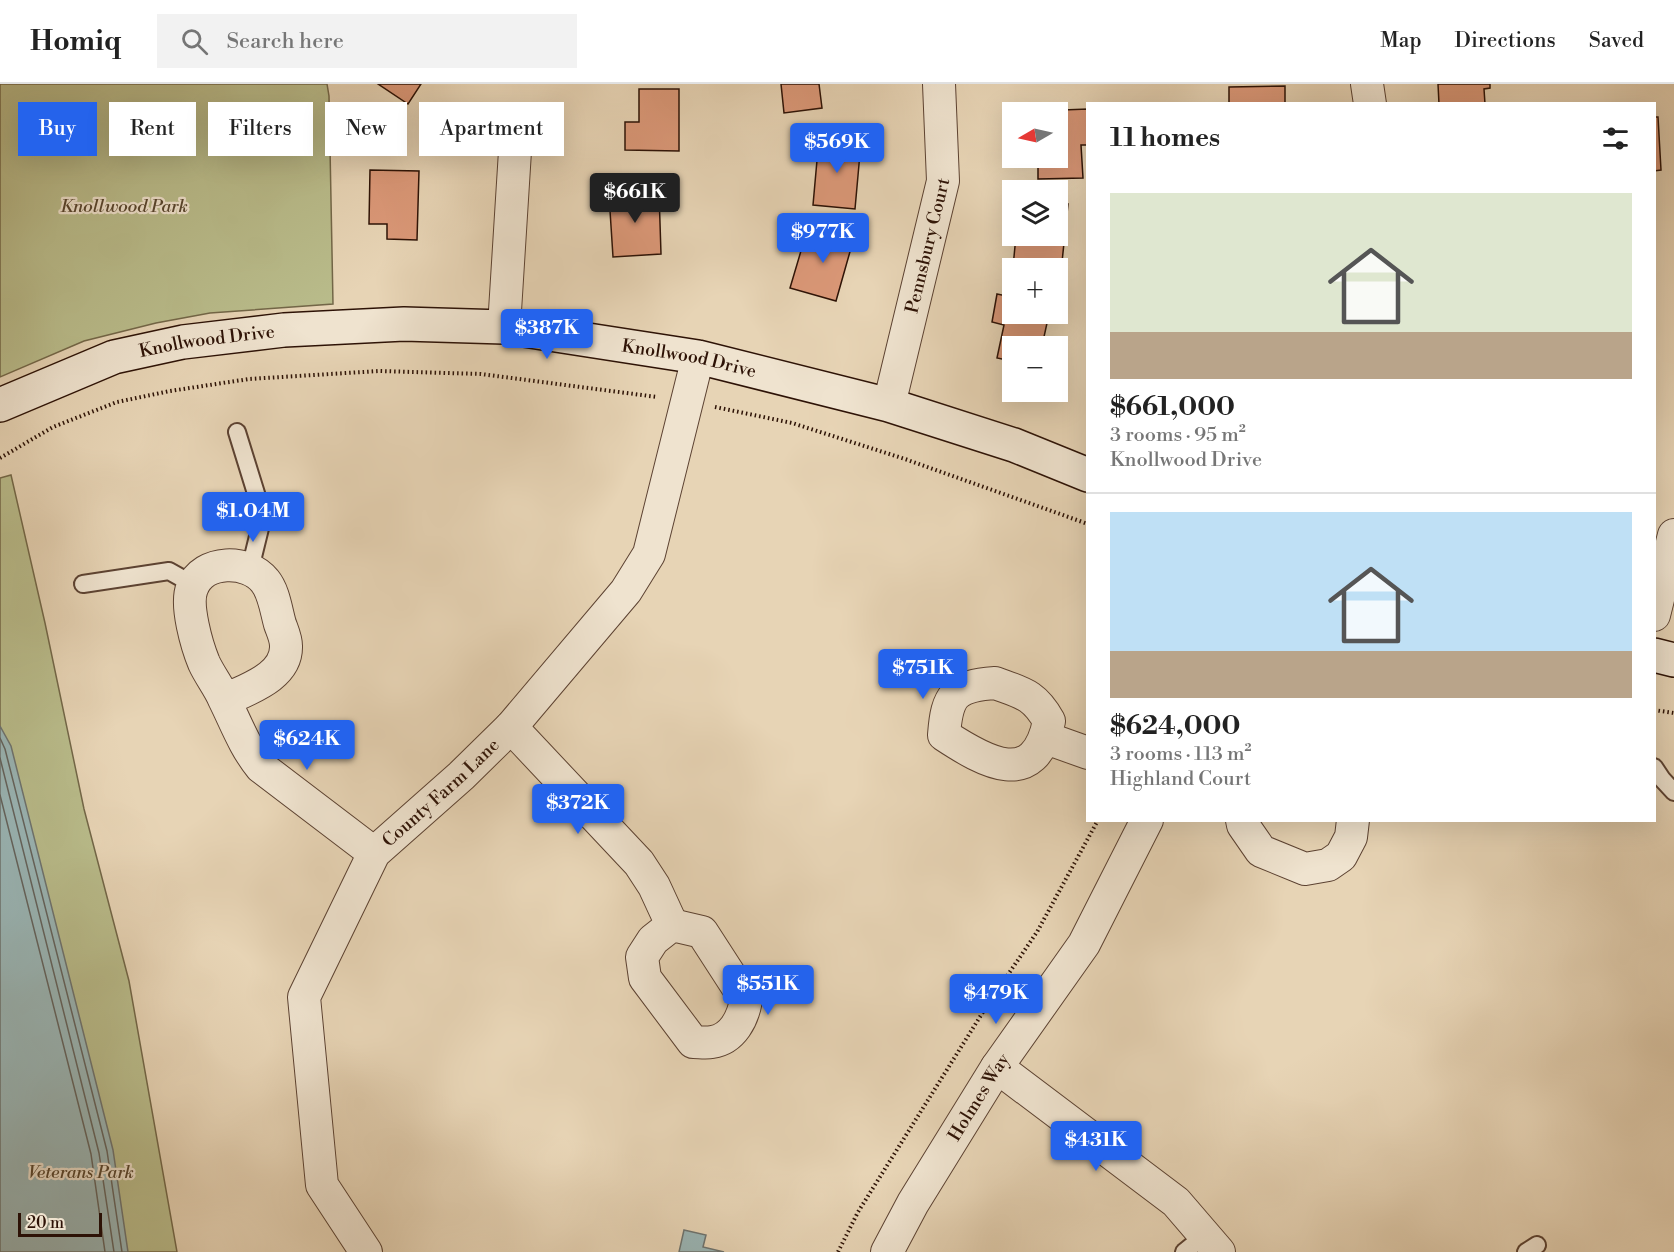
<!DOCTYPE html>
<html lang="en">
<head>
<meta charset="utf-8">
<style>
	body { margin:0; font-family:"Libre Bodoni",serif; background:#f2f2f2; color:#222; height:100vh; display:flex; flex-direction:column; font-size:22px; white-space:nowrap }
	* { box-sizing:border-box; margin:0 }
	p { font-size:20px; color:#767676 }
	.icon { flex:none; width:33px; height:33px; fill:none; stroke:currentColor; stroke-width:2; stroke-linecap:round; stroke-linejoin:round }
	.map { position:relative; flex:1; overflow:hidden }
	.panel { position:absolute; left:1086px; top:18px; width:570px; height:720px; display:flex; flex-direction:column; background:#fff; border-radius:0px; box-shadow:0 6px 24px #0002 }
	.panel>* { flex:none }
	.banner { position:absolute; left:18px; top:18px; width:570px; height:54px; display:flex; gap:12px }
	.needle { width:39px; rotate:261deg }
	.buttons { position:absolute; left:1002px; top:18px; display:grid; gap:12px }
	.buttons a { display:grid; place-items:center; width:66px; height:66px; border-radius:0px; background:#fff; box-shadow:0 6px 24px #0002; font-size:30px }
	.scale { position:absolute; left:18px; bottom:15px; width:84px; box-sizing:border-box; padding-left:6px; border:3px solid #2d1206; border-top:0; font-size:16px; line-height:21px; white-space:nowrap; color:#2d1206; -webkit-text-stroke:4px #efe3cf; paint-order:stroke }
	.price { position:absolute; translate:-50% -51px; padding:0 14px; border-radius:6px; background:#2563eb; color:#fff; font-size:20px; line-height:39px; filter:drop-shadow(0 2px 3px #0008) }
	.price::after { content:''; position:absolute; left:50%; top:36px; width:18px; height:14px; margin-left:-9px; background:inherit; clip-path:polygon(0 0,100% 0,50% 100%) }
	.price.selected { background:#222; color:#fff }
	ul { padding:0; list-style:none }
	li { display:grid; align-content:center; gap:12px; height:318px; padding:0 24px }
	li+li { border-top:2px solid #e0e0e0 }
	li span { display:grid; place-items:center; height:186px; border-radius:0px; color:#555 }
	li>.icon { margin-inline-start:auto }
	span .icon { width:108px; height:108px; fill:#fffc; stroke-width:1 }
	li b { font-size:26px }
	h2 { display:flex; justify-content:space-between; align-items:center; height:72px; padding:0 24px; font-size:26px }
	.pill { padding:0 21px; border-radius:0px; background:#fff; box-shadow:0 6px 24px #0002; font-size:21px; line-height:54px }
	.pill.selected { background:#2563eb; color:#fff }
	header { display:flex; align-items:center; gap:36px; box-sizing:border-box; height:84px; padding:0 30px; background:#fff; border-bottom:2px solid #e0e0e0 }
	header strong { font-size:28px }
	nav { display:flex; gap:33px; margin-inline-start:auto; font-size:21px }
	.search { width:420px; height:54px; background:#f2f2f2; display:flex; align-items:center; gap:15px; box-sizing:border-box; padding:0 21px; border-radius:0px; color:#767676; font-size:22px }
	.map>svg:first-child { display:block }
</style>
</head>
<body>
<header>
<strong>Homiq</strong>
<div class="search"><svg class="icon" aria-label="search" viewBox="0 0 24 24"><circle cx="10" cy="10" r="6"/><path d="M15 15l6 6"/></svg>Search here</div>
<nav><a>Map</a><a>Directions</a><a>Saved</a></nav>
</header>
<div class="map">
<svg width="1674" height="1168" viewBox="0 0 1674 1168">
	<rect width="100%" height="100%" fill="#e7d4b5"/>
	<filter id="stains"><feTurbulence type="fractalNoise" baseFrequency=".00333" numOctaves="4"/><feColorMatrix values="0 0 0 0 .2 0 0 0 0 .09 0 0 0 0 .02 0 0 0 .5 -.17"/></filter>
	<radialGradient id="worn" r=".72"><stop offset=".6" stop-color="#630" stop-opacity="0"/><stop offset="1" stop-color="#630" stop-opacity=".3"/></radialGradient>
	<g fill="#b9bc8b" stroke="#736748" stroke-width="1.5">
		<polygon points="0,0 327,0 329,12 333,220 210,229 156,239 84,257 0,293"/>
		<polygon points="11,391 45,539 84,725 129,897 177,1168 0,1168 0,394"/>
	</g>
	<g fill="#9ab6b6" stroke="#6e7470" stroke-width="1.5">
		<polygon points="0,642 11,662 113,1066 128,1168 0,1168"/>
		<polygon points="684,1146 706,1151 703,1163 724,1168 679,1168"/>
	</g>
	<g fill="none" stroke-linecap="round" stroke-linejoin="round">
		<g stroke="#64645e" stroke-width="1.5">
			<polyline points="0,654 5,665 107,1067 122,1168"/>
			<polyline points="0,674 99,1069 114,1168"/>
			<polyline points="0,711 91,1070 105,1168"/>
		</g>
	</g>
	<g fill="#db9878" stroke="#2d1206" stroke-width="1.5">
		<polygon points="378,0 421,0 408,20"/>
		<polygon points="781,0 819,0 822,24 784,29"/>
		<polygon points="1438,0 1490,0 1490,4 1484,5 1485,20 1439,20"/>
		<polygon points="1285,2 1285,20 1229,20 1229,3"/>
		<polygon points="639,5 679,5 679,67 625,66 625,38 639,38"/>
		<polygon points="1088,25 1088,61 1081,61 1083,94 1038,95 1038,74 1058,74 1058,28 1036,27"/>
		<polygon points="1654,33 1658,33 1661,86 1654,87"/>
		<polygon points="819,54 861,58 855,125 813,121"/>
		<polygon points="370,86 419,87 417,156 387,155 387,140 369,140"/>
		<polygon points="659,108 661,170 613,173 609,111"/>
		<polygon points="1058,119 1068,120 1061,188 1058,188 1058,184 1013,183 1016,152 1058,152"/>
		<polygon points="828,142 855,150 836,217 790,204 806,150 824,156"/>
		<polygon points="997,210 1012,213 1012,230 1049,230 1042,262 1012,262 1012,277 997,274 1004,241 992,238"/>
	</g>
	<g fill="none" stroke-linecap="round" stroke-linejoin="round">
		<g stroke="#5c4232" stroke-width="20">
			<g id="lane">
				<polyline points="237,348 263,432 250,485"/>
				<polyline points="83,500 169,487 194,501"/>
				<polyline points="1654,683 1662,695 1674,708"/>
				<polyline points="1184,1168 1205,1151"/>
				<polyline points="1526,1168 1537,1161"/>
			</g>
		</g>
		<g stroke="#5c4232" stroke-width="34">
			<g id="street">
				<polyline points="1367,0 1370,20"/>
				<polyline points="504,243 516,51"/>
				<path id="s1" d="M889,321L943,97L939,0"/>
				<polyline points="1654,531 1674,451"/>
				<path d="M995,599C1022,609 1034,610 1049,637C1035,707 985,678 944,651C947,611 954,602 995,599Z"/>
				<path d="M225,616C247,605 287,593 286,562C286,554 282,546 280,540C276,526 274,508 265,497C248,475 203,475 192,504C185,521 197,562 204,579C210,592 219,603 224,615C236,639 244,662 261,683L374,769"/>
				<polyline points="511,643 639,779 654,802 672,841"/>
				<polyline points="1046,654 1088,669"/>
				<polyline points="1242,736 1243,741 1261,767 1305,785 1328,781 1341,772 1351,753 1353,736"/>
				<path d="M672,841L702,848L746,916C743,934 733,955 712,958C706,959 699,958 693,958L645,894L642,873L653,856Z"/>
				<polyline points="997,983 1176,1118 1219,1168"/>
				<path id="s2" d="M366,1168L322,1101L304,913L374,769L461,692L511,643L626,507L649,470L698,273"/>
				<path id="s3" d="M887,1168L913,1119L997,983L1084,860L1147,736"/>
			</g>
		</g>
		<g stroke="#2d1206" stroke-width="36">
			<g id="secondary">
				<path id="s4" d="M0,321L114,273L183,258L284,246L404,240L504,243L698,273L889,321L1014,361L1088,391"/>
				<polyline points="1654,571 1674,576"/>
			</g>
		</g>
		<g stroke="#2d1206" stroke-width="4" stroke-dasharray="1.5 3" stroke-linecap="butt">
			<polyline points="715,323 792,339 905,375 1088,440"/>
			<polyline points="0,374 53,343 117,318 170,307 249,295 379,287 481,290 657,313"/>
			<polyline points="1654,626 1674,629"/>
			<polyline points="838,1168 858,1128 988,920 1037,848 1098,736"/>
		</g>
		<use href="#lane" stroke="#efe3cf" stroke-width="16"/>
		<use href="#street" stroke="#efe3cf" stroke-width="32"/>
		<use href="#secondary" stroke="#efe3cf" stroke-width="33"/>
	</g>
	<g text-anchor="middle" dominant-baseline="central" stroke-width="4.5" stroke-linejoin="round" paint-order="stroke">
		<g font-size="18" font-style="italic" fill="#57452e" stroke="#efe3cf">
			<text x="124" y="122">Knollwood Park</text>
			<text x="81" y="1088">Veterans Park</text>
		</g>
		<g font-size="18" fill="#2d1206" stroke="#efe3cf">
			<text stroke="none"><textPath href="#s1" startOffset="164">Pennsbury Court</textPath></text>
			<text stroke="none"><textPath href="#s4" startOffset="218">Knollwood Drive</textPath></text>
			<text stroke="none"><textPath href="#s4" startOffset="704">Knollwood Drive</textPath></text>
			<text stroke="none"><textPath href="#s2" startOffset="519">County Farm Lane</textPath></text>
			<text stroke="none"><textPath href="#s3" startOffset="180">Holmes Way</textPath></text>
		</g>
	</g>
	<rect width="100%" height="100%" filter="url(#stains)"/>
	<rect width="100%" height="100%" fill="url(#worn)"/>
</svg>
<div class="buttons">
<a><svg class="needle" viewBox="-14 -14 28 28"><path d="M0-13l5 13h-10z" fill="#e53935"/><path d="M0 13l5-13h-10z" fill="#767676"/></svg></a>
<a><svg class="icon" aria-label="layers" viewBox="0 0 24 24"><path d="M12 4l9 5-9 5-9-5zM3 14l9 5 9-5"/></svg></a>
<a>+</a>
<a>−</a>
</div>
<div class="scale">20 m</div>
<b class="price" style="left:837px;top:90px">$569K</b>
<b class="price selected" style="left:635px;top:140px">$661K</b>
<b class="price" style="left:823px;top:180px">$977K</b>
<b class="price" style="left:547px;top:276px">$387K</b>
<b class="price" style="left:253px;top:459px">$1.04M</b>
<b class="price" style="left:923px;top:616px">$751K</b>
<b class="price" style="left:307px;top:687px">$624K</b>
<b class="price" style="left:578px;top:751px">$372K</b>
<b class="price" style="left:768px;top:932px">$551K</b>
<b class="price" style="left:996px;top:941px">$479K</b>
<b class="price" style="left:1096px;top:1088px">$431K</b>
<div class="banner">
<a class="pill selected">Buy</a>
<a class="pill">Rent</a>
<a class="pill">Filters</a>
<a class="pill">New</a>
<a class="pill">Apartment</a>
</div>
<section class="panel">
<h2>11 homes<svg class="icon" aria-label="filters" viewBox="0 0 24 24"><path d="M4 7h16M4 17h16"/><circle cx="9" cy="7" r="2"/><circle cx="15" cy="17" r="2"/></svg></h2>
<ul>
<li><span style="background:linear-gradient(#dfe7d0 75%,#b9a48a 0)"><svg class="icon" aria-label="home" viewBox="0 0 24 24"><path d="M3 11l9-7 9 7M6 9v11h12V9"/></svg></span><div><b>$661,000</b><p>3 rooms · 95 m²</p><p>Knollwood Drive</p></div></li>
<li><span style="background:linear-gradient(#bfe0f5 75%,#b9a48a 0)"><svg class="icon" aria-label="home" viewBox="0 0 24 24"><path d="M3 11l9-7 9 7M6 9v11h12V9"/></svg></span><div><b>$624,000</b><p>3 rooms · 113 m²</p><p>Highland Court</p></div></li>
</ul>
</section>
</div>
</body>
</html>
